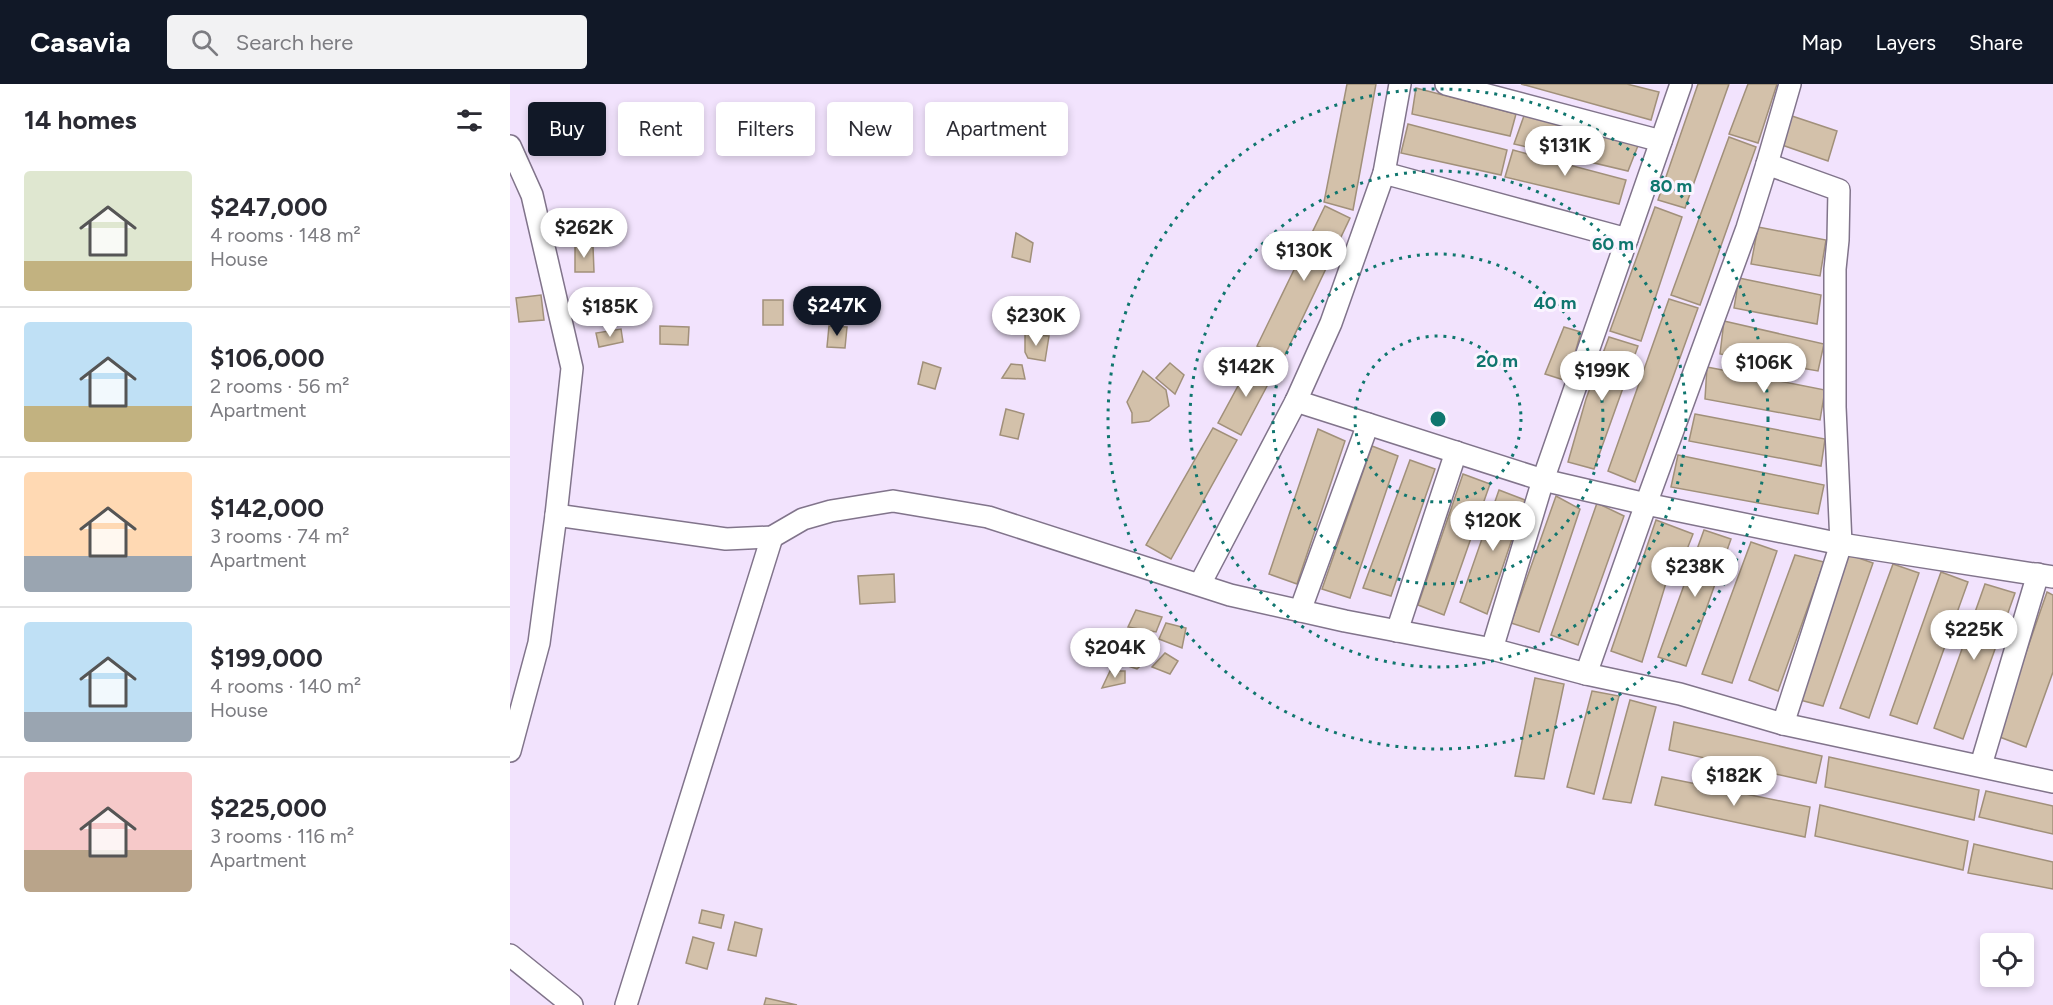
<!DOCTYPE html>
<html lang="en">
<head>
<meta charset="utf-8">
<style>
	body { margin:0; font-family:Figtree,sans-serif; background:#f2f2f3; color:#2b2b33; height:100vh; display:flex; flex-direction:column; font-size:22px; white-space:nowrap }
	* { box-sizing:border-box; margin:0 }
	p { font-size:20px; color:#7c7c81 }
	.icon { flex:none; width:33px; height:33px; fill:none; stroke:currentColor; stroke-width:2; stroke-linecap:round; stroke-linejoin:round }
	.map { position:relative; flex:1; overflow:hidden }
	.side { display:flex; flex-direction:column; background:#fff; width:510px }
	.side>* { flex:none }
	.guide { position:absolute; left:18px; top:18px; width:570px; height:54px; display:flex; gap:12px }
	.tools { position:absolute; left:1470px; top:849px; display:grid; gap:12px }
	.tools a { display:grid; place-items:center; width:54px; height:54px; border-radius:6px; background:#fff; box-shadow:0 3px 9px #0003; font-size:30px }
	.price { position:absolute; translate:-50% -51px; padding:0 14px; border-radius:21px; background:#fff; color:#222; font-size:20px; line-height:39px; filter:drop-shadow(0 2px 3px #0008) }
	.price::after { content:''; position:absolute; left:50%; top:36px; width:18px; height:14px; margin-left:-9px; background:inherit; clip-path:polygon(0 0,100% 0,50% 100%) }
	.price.current { background:#111827; color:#fff }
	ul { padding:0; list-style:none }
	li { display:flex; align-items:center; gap:18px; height:150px; padding:0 24px }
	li+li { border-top:2px solid #e1e1e2 }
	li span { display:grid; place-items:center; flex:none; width:168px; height:120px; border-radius:6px; color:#555 }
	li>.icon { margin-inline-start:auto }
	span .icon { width:72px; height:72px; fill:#fffc; stroke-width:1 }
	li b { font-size:26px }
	h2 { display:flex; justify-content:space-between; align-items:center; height:72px; padding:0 24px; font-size:26px }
	.tag { padding:0 21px; border-radius:6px; background:#fff; box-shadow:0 3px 9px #0003; font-size:21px; line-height:54px }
	.tag.current { background:#111827; color:#fff }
	header { display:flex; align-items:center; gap:36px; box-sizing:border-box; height:84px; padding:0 30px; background:#111827; color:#fff }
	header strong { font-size:28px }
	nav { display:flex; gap:33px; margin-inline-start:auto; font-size:21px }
	.search { width:420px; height:54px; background:#f2f2f3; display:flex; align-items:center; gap:15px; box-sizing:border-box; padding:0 21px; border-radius:6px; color:#7c7c81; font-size:22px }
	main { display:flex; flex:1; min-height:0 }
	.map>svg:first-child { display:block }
</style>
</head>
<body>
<header>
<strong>Casavia</strong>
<div class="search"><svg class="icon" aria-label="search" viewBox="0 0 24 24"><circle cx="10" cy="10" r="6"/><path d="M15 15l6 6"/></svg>Search here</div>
<nav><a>Map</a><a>Layers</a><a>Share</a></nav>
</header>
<main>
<section class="side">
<h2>14 homes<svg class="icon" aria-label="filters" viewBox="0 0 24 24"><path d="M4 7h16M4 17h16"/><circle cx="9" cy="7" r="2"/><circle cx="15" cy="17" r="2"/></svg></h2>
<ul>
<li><span style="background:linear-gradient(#dfe7d0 75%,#c2b280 0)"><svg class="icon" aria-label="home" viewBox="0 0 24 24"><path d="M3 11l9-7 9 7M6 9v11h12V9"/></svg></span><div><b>$247,000</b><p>4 rooms · 148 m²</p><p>House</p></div></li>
<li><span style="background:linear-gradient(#bfe0f5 70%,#c2b280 0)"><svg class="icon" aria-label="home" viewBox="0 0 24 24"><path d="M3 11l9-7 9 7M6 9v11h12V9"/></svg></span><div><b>$106,000</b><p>2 rooms · 56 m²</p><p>Apartment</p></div></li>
<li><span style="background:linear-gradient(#ffd9b3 70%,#9aa5b1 0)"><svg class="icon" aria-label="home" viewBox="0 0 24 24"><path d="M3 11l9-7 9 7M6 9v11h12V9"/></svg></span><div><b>$142,000</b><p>3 rooms · 74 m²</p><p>Apartment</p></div></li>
<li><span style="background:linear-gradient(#bfe0f5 75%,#9aa5b1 0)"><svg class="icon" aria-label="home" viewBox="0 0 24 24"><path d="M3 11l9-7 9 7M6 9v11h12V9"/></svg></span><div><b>$199,000</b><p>4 rooms · 140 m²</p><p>House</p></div></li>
<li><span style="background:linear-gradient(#f6c9c9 65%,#b9a48a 0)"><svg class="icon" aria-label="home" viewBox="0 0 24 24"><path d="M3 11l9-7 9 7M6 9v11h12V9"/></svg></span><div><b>$225,000</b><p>3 rooms · 116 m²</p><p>Apartment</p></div></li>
</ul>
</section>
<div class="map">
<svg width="1543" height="921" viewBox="0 0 1543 921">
	<rect width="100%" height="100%" fill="#f2e3fd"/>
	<g fill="#d3c1aa" stroke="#a1907a" stroke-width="1.5">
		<polygon points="837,0 866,0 843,126 814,118"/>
		<polygon points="1011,0 1117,0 1149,8 1141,36"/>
		<polygon points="1188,0 1219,0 1175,124 1148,116"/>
		<polygon points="1238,0 1267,0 1248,59 1219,50"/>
		<polygon points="906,4 1006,30 1000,52 902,30"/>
		<polygon points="1015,29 1129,59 1118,87 1004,60"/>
		<polygon points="1279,31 1327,47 1318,77 1269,60"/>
		<polygon points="898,40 997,66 991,91 891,69"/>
		<polygon points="1219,53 1246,63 1190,221 1161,211"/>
		<polygon points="1003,66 1116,96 1109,120 995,93"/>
		<polygon points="815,122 840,134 774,273 747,262"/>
		<polygon points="1145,123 1172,133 1131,257 1100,247"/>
		<polygon points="1248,143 1316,156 1310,192 1241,180"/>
		<polygon points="506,149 523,159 520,178 502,173"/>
		<polygon points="65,162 83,162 84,188 65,188"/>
		<polygon points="1229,194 1311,211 1307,240 1224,224"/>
		<polygon points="31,211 34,236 9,238 6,214"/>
		<polygon points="1159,215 1188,224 1125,398 1098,387"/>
		<rect x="253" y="216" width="20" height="25"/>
		<polygon points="1214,237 1314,260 1308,287 1210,270"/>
		<polygon points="150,242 179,243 178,261 150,260"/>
		<polygon points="319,242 337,243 335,264 317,263"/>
		<polygon points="1054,243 1071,248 1057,297 1035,290"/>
		<polygon points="111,245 113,258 89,263 86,249"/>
		<polygon points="515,250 539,252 535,277 518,274 515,268"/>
		<polygon points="1099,253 1128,262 1084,385 1058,378 1076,315"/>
		<polygon points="413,278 431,284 425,305 408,300"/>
		<polygon points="741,278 764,289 731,351 708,339"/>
		<polygon points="660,279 674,291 665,310 646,294"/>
		<polygon points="501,280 512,281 515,295 492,294"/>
		<polygon points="1197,283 1315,306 1310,336 1195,315"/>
		<polygon points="633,287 656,306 659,322 639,337 622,339 622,329 617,318"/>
		<polygon points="496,325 514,330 508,355 490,351"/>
		<polygon points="1185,330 1315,355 1311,382 1179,357"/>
		<polygon points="703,344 727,356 661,475 636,461"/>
		<polygon points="808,345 835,357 787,500 759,490"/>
		<polygon points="862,362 888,372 840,514 812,505"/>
		<polygon points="1168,371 1314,401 1308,430 1161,403"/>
		<polygon points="900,376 925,385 881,512 853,504"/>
		<polygon points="953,390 980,400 934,531 908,521"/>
		<polygon points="989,406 1015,416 977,530 950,518"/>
		<polygon points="1046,412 1070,425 1029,548 1001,539"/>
		<polygon points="1087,419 1114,432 1068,561 1041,551"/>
		<polygon points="1146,436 1183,450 1176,468 1166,466 1132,578 1101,567"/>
		<polygon points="1194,446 1221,455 1176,582 1148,573"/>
		<polygon points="1241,458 1267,467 1222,599 1192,590"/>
		<polygon points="1337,470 1363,479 1313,622 1286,615"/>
		<polygon points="1285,471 1314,478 1268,607 1239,596"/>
		<polygon points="1383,480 1409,489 1359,634 1330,624"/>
		<polygon points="1431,488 1458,498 1407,640 1380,631"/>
		<polygon points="384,490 385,518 350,520 348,492"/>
		<polygon points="1475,500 1505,509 1453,655 1424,644"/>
		<polygon points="1537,508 1543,511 1543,588 1516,663 1487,652"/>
		<polygon points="626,526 652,533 646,548 618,543"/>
		<polygon points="656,539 676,544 672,564 649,555"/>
		<polygon points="613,549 643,557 638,575 627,585 605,578"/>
		<polygon points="655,569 668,577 660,590 642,583"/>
		<polygon points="600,587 615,587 615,599 592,604"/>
		<polygon points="1025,594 1054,600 1034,695 1005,692"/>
		<polygon points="1082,607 1109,612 1084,710 1057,703"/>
		<polygon points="1120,616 1146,623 1121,719 1093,715"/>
		<polygon points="1164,638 1312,672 1306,699 1159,666"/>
		<polygon points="1319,673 1469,706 1464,736 1315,703"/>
		<polygon points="1152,693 1300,723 1295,753 1145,721"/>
		<polygon points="1476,707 1543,722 1543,750 1469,733"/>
		<polygon points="1310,721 1458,757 1453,786 1305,752"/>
		<polygon points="1464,760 1543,778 1543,805 1458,789"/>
		<polygon points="192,826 214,831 211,844 189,839"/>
		<polygon points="225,838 252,845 246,872 218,866"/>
		<polygon points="183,853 204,859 197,885 176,879"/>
		<polygon points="256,914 287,921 254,921"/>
	</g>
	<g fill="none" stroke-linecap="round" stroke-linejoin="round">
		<g stroke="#81748b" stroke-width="24">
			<g id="minor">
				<polyline points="936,0 1151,57"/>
				<polyline points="0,62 22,111 62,284 46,431 29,559 0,667"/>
				<polyline points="1257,80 1280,0"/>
				<polyline points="874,89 1117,155"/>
				<polyline points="786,317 1033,396 1136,420 1331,460 1543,493"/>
				<polyline points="46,431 216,455 262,453 293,435 321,427 383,417 478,433 720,511 835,537 982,565 1076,590 1170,610 1273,640 1543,698"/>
				<polyline points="690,500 786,317 821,239 874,89 890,0"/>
				<polyline points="790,527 858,340"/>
				<polyline points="887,547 946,368"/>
				<polyline points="982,565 1033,396 1171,0"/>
				<polyline points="1076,590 1136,420 1237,144 1257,80 1329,106 1328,156 1325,185 1325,323 1331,460 1273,640"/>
				<polyline points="1471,681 1528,490"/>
				<polyline points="0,871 62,921"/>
				<polyline points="116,921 262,453"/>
			</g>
		</g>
		<use href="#minor" stroke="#fff" stroke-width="21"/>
	</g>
	<g fill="none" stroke="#0f766e" stroke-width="3" stroke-dasharray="3 6">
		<circle cx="928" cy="335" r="83"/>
		<circle cx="928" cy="335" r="165"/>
		<circle cx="928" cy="335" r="248"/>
		<circle cx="928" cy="335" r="330"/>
	</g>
	<circle cx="928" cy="335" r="9" fill="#0f766e" stroke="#faf4ff" stroke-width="3"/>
	<g font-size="18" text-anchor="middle" font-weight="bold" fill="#0f766e" stroke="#faf4ff" stroke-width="6" stroke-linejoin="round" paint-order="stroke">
		<text x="1161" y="108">80 m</text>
		<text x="1103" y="166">60 m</text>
		<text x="1045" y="225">40 m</text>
		<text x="987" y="283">20 m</text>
	</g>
</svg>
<div class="tools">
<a><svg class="icon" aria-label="locate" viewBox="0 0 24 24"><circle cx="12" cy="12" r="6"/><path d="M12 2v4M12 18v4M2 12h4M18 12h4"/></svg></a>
</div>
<b class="price" style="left:1055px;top:93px">$131K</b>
<b class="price" style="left:74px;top:175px">$262K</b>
<b class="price" style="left:794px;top:198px">$130K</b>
<b class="price current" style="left:327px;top:253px">$247K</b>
<b class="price" style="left:100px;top:254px">$185K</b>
<b class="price" style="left:526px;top:263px">$230K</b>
<b class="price" style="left:1254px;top:310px">$106K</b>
<b class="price" style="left:736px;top:314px">$142K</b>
<b class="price" style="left:1092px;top:318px">$199K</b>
<b class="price" style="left:983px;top:468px">$120K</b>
<b class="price" style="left:1185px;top:514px">$238K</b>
<b class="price" style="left:1464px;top:577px">$225K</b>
<b class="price" style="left:605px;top:595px">$204K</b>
<b class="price" style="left:1224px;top:723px">$182K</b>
<div class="guide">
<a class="tag current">Buy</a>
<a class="tag">Rent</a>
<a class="tag">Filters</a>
<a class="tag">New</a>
<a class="tag">Apartment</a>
</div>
</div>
</main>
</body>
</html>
